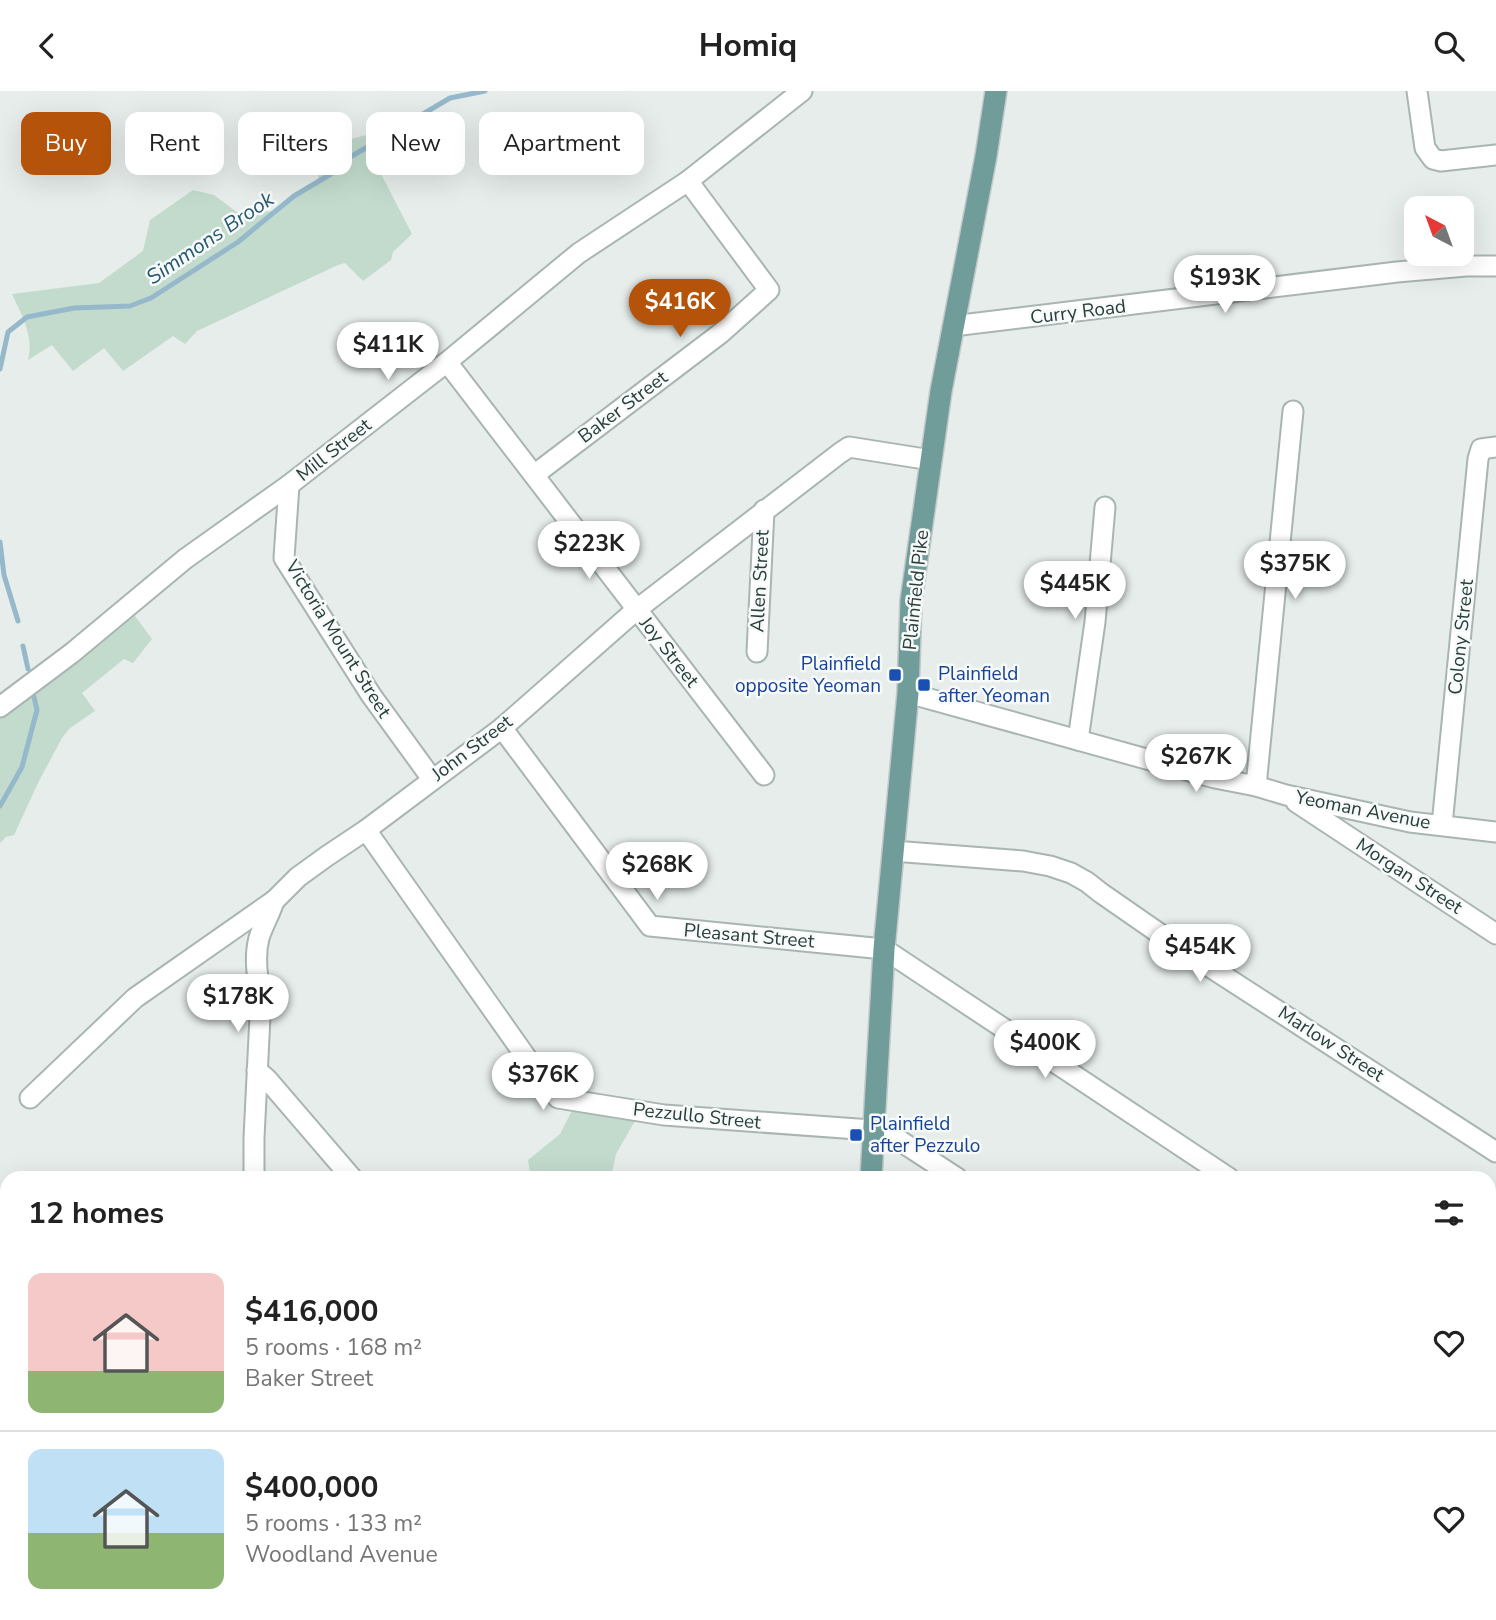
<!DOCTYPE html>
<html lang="en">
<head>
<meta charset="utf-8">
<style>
	body { margin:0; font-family:"Nunito Sans",sans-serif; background:#f6f6f6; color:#222; height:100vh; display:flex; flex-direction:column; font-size:26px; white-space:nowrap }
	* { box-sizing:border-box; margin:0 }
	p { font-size:23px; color:#767676 }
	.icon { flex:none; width:38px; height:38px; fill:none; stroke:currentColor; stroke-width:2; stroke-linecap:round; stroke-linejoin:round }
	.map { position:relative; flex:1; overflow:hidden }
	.sheet { position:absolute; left:0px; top:1080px; width:1496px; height:450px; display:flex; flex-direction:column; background:#fff; border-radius:21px 21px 0 0; box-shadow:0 7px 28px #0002 }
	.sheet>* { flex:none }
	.guide { position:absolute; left:21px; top:21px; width:700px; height:63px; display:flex; gap:14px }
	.needle { width:46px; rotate:319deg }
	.buttons { position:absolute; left:1404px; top:105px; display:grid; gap:14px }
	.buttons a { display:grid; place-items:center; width:70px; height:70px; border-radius:14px; background:#fff; box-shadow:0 7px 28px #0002; font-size:35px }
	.price { position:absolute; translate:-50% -60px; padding:0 16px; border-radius:24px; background:#fff; color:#222; font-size:23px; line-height:46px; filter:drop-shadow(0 2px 4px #0008) }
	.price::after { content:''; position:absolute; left:50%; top:42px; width:21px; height:16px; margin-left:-10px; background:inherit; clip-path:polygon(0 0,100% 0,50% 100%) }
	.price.active { background:#b45309; color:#fff }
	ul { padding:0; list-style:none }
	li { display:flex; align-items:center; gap:21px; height:175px; padding:0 28px }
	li+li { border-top:2px solid #e0e0e0 }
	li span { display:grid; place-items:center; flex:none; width:196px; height:140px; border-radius:14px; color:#555 }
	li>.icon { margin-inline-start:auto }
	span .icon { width:84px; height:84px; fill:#fffc; stroke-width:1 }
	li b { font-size:30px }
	h2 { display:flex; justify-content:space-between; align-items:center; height:84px; padding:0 28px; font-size:30px }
	.pill { padding:0 24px; border-radius:14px; background:#fff; box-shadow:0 7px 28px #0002; font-size:24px; line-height:63px }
	.pill.active { background:#b45309; color:#fff }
	header { display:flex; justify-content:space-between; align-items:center; height:91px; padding:0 28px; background:#fff; font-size:32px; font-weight:700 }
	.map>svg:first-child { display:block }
</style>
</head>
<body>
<header><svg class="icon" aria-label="back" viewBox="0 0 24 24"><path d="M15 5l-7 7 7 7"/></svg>Homiq<svg class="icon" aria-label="search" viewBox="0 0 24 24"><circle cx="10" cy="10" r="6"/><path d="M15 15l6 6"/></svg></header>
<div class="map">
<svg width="1496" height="1529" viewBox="0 0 1496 1529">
	<rect width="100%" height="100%" fill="#e6edeb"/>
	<g fill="#c2dbcd">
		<path d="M389,38L450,41V44L380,81L412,143L393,161L391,169L363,190L345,172L338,174L197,240L185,253L173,245L123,280L104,257L73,280L52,254L28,269C34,244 22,225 12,203L99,192L143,160L150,129L193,99L214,104L238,122L276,120L318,88L323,50L347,49Z"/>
		<polygon points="132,521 152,548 133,572 124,568 82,602 95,620 70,637 62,647 39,690 14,744 6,746 0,752 0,615"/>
		<polygon points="576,1012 640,1021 616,1063 611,1087 531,1087 528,1069 560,1043"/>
		<polygon points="0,1305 7,1305 7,1484 0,1476"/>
		<polygon points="1378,1522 1383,1529 929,1529 928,1523"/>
		<polygon points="41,1523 242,1523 241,1529 46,1529"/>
	</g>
	<polygon fill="#95b9cb" points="999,1522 1222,1522 1236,1529 996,1529"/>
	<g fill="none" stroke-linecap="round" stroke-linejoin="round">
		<g stroke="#95b9cb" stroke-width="5">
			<polyline points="0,278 8,241 27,226 74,217 130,215 151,207 238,151 294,105 336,80 352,65 450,7 485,0"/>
			<polyline points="0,451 4,484 18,530"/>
			<polyline points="23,555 28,578"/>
			<polyline points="0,715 22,676 37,619 34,606"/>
		</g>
		<g stroke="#a9b5b3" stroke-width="23">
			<g id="minor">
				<polyline points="1417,0 1425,57 1433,68 1441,70 1496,64"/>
				<polyline points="953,235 1397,181 1466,175 1496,175"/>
				<polyline points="447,271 764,684"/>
				<polyline points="534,384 721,242 769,199 688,90"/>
				<polyline points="289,394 284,467 371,604 432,688"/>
				<polyline points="757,561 764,419"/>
				<polyline points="908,602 1215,687 1256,695 1286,704 1410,731 1496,741"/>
				<polyline points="0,616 72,562 185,468 289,394 447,271 579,162 688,90 802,0"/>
				<polyline points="502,637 650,835 884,858 1229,1087"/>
				<polyline points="1078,649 1095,531 1105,416"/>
				<polyline points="1256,695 1293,320"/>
				<polyline points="1296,711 1496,843"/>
				<polyline points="1442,734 1478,368 1481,358 1496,356"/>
				<polyline points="366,739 533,976 558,1007 664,1024 885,1040 957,1087"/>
				<polyline points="893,760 1023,770 1050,775 1071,782 1087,791 1101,802 1176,854 1496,1061"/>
				<polyline points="257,979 267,988 352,1087"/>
				<polyline points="30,1007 135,907 275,809 298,786 327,765 366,739 502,637 636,519 840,362 849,356 931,369"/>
				<path d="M254,1087V1047L261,905C257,886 254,866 259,847C263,834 270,823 274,810"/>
				<polyline points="1489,1250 1496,1254"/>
				<polyline points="1489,1435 1496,1440"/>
				<polyline points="410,1522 418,1529"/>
				<polyline points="717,1522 723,1529"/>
			</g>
		</g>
		<g stroke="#c3c9c8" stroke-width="24">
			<g id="primary">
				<polyline points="871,1087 884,858 908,602 911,510 941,300 986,65 996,0"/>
				<polyline points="776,1529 781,1522"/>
			</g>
		</g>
		<use href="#minor" stroke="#fff" stroke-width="19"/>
		<use href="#primary" stroke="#709d9a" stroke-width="21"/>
	</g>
	<g fill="#1a4fb4" stroke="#f7faf9" stroke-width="2.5">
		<rect x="888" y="577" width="14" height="14" rx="3.5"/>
		<rect x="917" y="587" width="14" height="14" rx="3.5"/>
		<rect x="849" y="1037" width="14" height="14" rx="3.5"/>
	</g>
	<g text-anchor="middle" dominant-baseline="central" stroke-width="5" stroke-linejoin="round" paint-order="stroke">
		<g font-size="19" fill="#273e3b" stroke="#f7faf9">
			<text transform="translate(1078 221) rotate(-7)">Curry Road</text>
			<text transform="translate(623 316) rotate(-37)">Baker Street</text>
			<text transform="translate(334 359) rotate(-38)">Mill Street</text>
			<text transform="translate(760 490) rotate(-87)">Allen Street</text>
			<text transform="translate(916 499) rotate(-84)">Plainfield Pike</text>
			<text transform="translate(1461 546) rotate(-84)">Colony Street</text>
			<text transform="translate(338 548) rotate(58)">Victoria Mount Street</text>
			<text transform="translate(669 561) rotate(52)">Joy Street</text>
			<text transform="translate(472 657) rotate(-37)">John Street</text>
			<text transform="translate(1363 719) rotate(11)">Yeoman Avenue</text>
			<text transform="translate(1409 785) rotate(33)">Morgan Street</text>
			<text transform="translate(749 845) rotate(5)">Pleasant Street</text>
			<text transform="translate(1331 953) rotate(33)">Marlow Street</text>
			<text transform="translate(697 1025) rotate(6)">Pezzullo Street</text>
		</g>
		<g font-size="19" fill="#164399" stroke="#f7faf9" text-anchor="start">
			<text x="881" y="573" text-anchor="end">Plainfield<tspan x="881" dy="22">opposite Yeoman</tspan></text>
			<text x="938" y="583">Plainfield<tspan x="938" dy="22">after Yeoman</tspan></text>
			<text x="870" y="1033">Plainfield<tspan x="870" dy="22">after Pezzulo</tspan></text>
		</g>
		<g font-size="21" font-style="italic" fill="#285973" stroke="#f7faf9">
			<text transform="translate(210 147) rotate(-34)">Simmons Brook</text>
		</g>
	</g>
</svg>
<div class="buttons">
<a><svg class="needle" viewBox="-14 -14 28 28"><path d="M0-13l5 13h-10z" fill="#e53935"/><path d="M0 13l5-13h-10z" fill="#767676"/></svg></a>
</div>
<b class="price" style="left:1225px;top:224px">$193K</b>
<b class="price active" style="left:680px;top:248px">$416K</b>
<b class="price" style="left:388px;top:291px">$411K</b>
<b class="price" style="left:589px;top:490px">$223K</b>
<b class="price" style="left:1295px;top:510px">$375K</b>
<b class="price" style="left:1075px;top:530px">$445K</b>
<b class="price" style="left:1196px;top:703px">$267K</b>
<b class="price" style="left:657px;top:811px">$268K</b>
<b class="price" style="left:1200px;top:893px">$454K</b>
<b class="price" style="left:238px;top:943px">$178K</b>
<b class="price" style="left:1045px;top:989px">$400K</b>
<b class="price" style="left:543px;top:1021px">$376K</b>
<div class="guide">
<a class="pill active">Buy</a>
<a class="pill">Rent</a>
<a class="pill">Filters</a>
<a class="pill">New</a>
<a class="pill">Apartment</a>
</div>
<section class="sheet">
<h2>12 homes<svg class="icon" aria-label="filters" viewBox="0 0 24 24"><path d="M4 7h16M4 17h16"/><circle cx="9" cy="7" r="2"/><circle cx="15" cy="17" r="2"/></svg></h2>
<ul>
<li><span style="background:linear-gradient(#f6c9c9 70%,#8fb573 0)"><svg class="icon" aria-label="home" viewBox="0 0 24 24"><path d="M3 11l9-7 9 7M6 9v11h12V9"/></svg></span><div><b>$416,000</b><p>5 rooms · 168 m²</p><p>Baker Street</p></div><svg class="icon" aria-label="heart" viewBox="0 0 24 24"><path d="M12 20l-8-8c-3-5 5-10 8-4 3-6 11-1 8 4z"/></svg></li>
<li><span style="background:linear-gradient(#bfe0f5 60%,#8fb573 0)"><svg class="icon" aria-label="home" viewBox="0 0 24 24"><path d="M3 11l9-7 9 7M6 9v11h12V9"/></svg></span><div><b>$400,000</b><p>5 rooms · 133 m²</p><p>Woodland Avenue</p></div><svg class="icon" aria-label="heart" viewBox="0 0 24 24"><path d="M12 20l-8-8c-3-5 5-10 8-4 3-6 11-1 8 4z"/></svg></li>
</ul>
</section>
</div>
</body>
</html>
